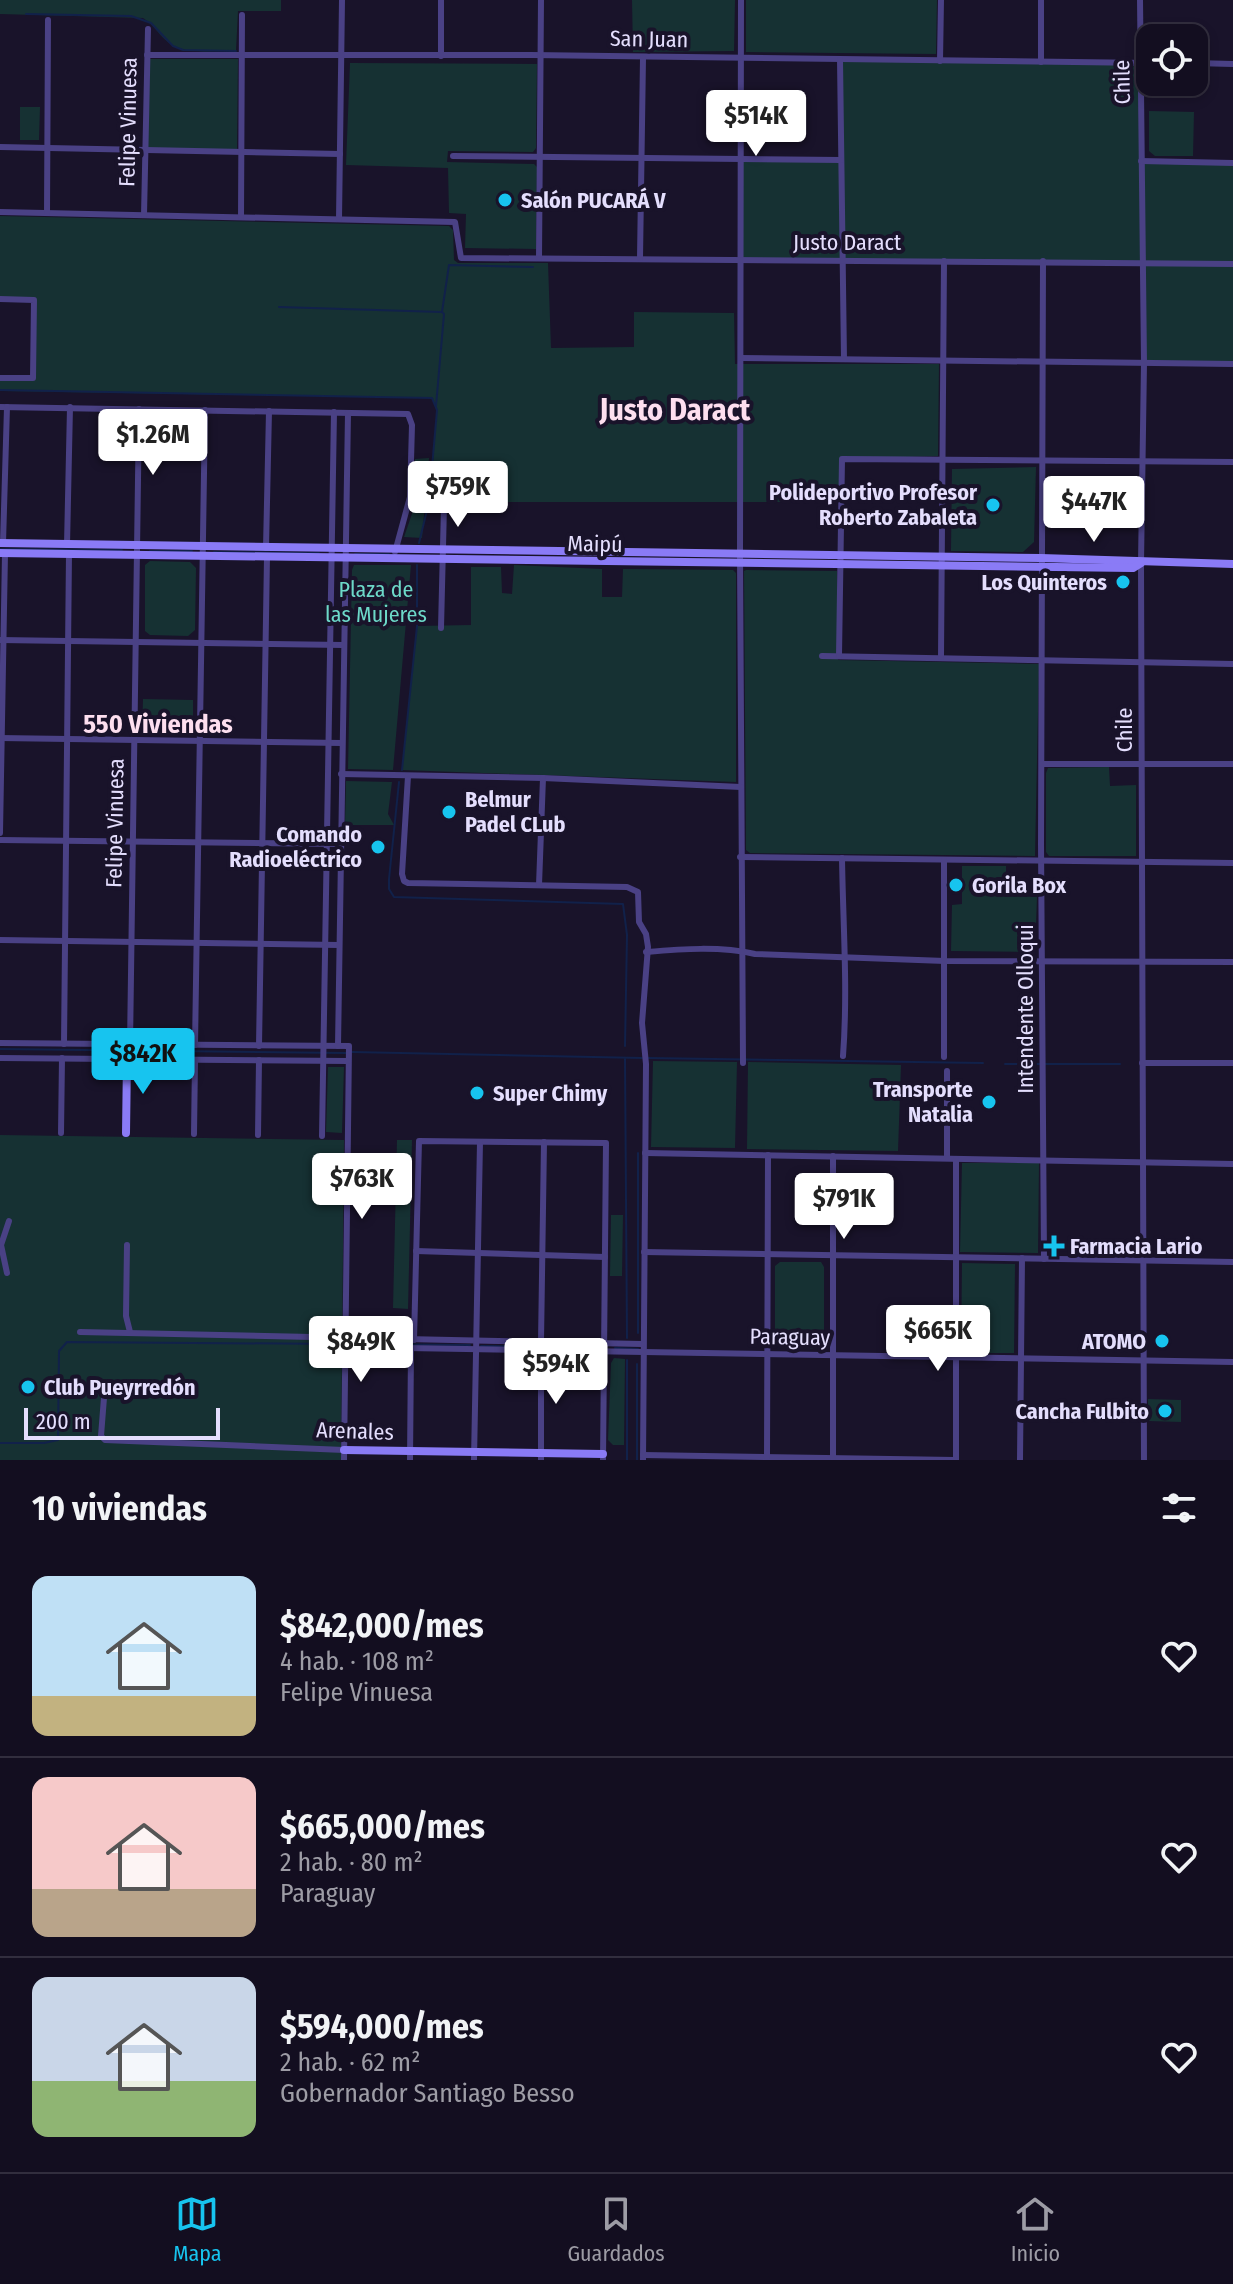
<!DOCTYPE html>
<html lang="es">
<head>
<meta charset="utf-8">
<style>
	body { margin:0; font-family:"Fira Sans Condensed",sans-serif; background:#201c2d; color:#f1f3f6; height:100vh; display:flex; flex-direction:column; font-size:30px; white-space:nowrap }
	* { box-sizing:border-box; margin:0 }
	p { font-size:26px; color:#9d9ca5 }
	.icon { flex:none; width:44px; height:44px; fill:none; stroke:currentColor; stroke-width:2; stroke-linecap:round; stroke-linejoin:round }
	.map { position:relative; height:1460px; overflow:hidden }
	.drawer { display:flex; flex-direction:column; background:#130e20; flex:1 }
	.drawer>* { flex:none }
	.controls { position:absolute; left:1136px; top:24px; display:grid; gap:16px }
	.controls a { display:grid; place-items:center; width:72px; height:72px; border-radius:16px; background:#130e20; box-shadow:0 4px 12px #0003,0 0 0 2px #322e3e; font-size:40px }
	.scale { position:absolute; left:24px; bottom:20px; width:196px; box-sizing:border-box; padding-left:8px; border:4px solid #e4defd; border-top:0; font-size:22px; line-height:28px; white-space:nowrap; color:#e4defd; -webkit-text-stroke:6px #19132a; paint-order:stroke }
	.price { position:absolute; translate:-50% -68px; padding:0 18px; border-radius:8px; background:#fff; color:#222; font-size:26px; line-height:52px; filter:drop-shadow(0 2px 4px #0008) }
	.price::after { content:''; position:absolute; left:50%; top:48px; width:24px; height:18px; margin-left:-12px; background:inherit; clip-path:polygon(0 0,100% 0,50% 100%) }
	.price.selected { background:#17c4ef; color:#111 }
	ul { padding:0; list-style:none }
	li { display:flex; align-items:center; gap:24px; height:200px; padding:0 32px }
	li+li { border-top:2px solid #322e3e }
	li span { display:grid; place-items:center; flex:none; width:224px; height:160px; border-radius:16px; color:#555 }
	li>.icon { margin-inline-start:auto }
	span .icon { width:96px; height:96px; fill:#fffc; stroke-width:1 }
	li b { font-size:34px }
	h2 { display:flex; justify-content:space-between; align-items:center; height:96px; padding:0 32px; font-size:34px }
	.dock { display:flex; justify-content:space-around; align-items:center; height:112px; border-top:2px solid #322e3e; background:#130e20; font-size:22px; color:#9d9ca5 }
	.dock a { display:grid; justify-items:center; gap:4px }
	.dock .selected { color:#17c4ef }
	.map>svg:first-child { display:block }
</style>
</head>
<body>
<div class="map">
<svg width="1233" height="1460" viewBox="0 0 1233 1460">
	<rect width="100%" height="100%" fill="#19132a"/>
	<g fill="#163133">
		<path d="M0,0H281V11H238L236,51C217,50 188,55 172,45C160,38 155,25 143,18L0,14Z"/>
		<polygon points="632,0 735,0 734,51 633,52"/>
		<polygon points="746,0 937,0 936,54 746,52"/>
		<polygon points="150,59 238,59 237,149 147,149"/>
		<polygon points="840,60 1140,62 1141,160 1233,163 1233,364 1144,363 1143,263 741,259 741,160 841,160"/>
		<polygon points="350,63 537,64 536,148 533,152 448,151 447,162 534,164 537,167 536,249 465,248 466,214 449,213 448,168 346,165"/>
		<polygon points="20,107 40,107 39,140 20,140"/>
		<polygon points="1149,111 1194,112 1193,156 1155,156 1149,151"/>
		<polygon points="0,216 449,226 453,230 454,260 458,263 548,263 551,348 634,347 634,312 734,313 735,364 939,364 938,456 842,459 840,502 429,502 437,410 432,398 0,391 0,378 33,378 34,301 0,299"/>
		<polygon points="151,422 195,423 194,451 150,450"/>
		<polygon points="429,458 422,538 404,537 414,508 415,459"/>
		<polygon points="1036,467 1034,542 1023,552 951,551 952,469"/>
		<polygon points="150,561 190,562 196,568 195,630 188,636 150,635 145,631 145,565"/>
		<polygon points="354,565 411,565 393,770 348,769 352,570"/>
		<polygon points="514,565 602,569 602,597 622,597 623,569 733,570 736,573 736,782 402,770 417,626 471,625 471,567 501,567 502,593 512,594"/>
		<polygon points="746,570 837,571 838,660 1039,664 1035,856 750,853 746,850 744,571"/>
		<polygon points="143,699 193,700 193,733 142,733"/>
		<polygon points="1109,767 1110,786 1136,785 1136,856 1049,856 1046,852 1046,773 1048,768"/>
		<polygon points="346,781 392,782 388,814 394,825 345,825"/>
		<polygon points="962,866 1006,866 1006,896 1037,897 1035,952 951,951 952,905 962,904"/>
		<polygon points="653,1061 737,1062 735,1148 651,1147"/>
		<polygon points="748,1062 901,1065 898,1151 747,1149"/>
		<polygon points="328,1067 344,1067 342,1133 326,1132"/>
		<polygon points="0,1135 344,1140 341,1460 0,1460"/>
		<polygon points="397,1140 412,1140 408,1309 393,1308"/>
		<polygon points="962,1163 1039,1163 1038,1253 960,1252"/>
		<polygon points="611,1215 623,1215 622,1276 610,1276"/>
		<polygon points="780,1262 821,1262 824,1267 824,1343 819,1349 779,1348 775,1342 775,1266"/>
		<polygon points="962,1263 1015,1264 1014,1353 961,1353"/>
		<polygon points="614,1358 625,1359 624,1445 613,1445 608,1440 611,1363"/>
		<polygon points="1148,1399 1181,1400 1181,1422 1148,1421"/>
	</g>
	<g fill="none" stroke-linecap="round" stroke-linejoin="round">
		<g stroke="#11214a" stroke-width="2">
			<polyline points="26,14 131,16 151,23 173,46 183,50 236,51"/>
			<polyline points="279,307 441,312"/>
			<polyline points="0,390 432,398 437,410 429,502 419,543"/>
			<polyline points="436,406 444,314 442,312 449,265 533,267"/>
			<polyline points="0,549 122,550"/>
			<polyline points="150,551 192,551"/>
			<polyline points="214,552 319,553"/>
			<polyline points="355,554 389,554"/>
			<polyline points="402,770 417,626 417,565"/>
			<polyline points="399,782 389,879 389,889 394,897 623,904 627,935 625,1046"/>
			<polyline points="0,1049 346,1053"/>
			<polyline points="352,1052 642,1058"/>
			<polyline points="648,1058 983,1063"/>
			<polyline points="625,1059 627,1338"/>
			<polyline points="1005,1064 1120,1064"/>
			<polyline points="638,1153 638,1333"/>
			<polyline points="353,1344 470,1345"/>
			<polyline points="481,1346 592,1347"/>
			<polyline points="615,1348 638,1349"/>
			<polyline points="627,1360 627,1460"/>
			<polyline points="0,1443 44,1443 58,1440 59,1351 67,1342 341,1344"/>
			<polyline points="637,1460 637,1364"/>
		</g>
		<g stroke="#4a4185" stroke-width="6">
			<polyline points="441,0 441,56"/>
			<polyline points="741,0 740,555 743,1063"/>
			<polyline points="1140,0 1144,363 1141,563 1144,1460"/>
			<polyline points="147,55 532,55 1150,63"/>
			<polyline points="840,60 844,359"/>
			<polyline points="940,61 941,0"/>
			<polyline points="1041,62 1041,0"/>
			<polyline points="1194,63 1233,64"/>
			<polyline points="0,147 340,154"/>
			<polyline points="453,156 841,160"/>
			<polyline points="1141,161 1233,163"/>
			<polyline points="0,212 455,222 461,258 1233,264"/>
			<polyline points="47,213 48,20"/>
			<polyline points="144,215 148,29"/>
			<polyline points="241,217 242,15"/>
			<polyline points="339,219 342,0"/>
			<polyline points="539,258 541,0"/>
			<polyline points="640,258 643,58"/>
			<polyline points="1043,261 1041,844 1044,1259"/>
			<polyline points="0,299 34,300 33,378 0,378"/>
			<polyline points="741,358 1233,364"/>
			<polyline points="0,407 408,414 412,425 410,497 395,552"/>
			<polyline points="3,543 7,407"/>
			<polyline points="67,545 70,407"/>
			<polyline points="266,548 269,411"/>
			<polyline points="441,628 444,506"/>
			<polyline points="0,640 343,645"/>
			<polyline points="822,656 1233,664"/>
			<polyline points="839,656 842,459 1233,462"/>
			<polyline points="941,657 944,261"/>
			<polyline points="0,738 341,743"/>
			<polyline points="1042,764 1233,764"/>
			<polyline points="341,774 543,778 741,787"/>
			<polyline points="408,776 402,874 404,881 408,883 627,887 638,892 639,922 646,934 648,947 642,1023 646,1064 643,1460"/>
			<polyline points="0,833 5,553"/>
			<polyline points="0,840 340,844"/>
			<polyline points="740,857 1233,863"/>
			<path d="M842,858C843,925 848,990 843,1056"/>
			<polyline points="539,885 543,778"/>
			<polyline points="0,940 339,945"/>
			<path d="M646,952C682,949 720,946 755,954L945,961L1233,962"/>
			<polyline points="0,1043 349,1046 344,1460"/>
			<polyline points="64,1044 69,553"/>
			<polyline points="130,1045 139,409"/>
			<polyline points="195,1045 205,410"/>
			<polyline points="259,1046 267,557"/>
			<polyline points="338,1046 348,413"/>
			<polyline points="944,1057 944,860"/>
			<polyline points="0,1058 348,1061"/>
			<polyline points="1142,1063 1233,1063"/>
			<polyline points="947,1071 947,1158"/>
			<polyline points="61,1133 62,1058"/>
			<polyline points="194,1134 195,1060"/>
			<polyline points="258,1135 259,1060"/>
			<polyline points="322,1136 334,412"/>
			<polyline points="645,1153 1233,1164"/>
			<polyline points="956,1159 956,1460"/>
			<polyline points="127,1245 126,1316 130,1332"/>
			<polyline points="416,1251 605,1257"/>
			<polyline points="644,1252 1233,1262"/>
			<polyline points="7,1273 1,1245 9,1221"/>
			<polyline points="80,1332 642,1344"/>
			<polyline points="414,1340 419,1141 606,1143 603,1460"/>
			<polyline points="541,1342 544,1142"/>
			<polyline points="347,1347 1233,1362"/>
			<polyline points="105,1385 101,1436 105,1440 344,1450"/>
			<polyline points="643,1455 955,1460"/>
			<polyline points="767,1457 768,1155"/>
			<polyline points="833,1458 833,1156"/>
			<polyline points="410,1460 411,1349"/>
			<polyline points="474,1460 480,1142"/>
			<polyline points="541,1460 541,1351"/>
			<polyline points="1020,1460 1022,1258"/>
		</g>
		<g stroke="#8a7bf6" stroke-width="8">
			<polyline points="0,543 1041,558 1233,564"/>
			<polyline points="0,553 1133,568 1141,563"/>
			<polyline points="126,1133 127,1059"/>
			<polyline points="344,1450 603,1454"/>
		</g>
	</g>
	<g fill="#17c4ef" stroke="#19132a" stroke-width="3">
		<circle cx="505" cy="200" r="8"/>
		<circle cx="993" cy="505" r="8"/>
		<circle cx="1123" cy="582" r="8"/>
		<circle cx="449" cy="812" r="8"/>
		<circle cx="378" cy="847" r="8"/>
		<circle cx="956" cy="885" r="8"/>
		<circle cx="477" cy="1093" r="8"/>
		<circle cx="989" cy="1102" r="8"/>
		<path d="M1050 1234h8v8h8v8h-8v8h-8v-8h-8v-8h8z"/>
		<circle cx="1162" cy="1341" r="8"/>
		<circle cx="28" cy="1387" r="8"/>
		<circle cx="1165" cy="1411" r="8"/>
	</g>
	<g text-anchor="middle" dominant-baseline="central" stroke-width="8" stroke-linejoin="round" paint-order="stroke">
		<g font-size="22" fill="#e4defd" stroke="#19132a">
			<text transform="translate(649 39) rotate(1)">San Juan</text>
			<text transform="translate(1122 82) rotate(-91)">Chile</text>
			<text transform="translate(128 122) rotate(-89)">Felipe Vinuesa</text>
			<text x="847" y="242">Justo Daract</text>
			<text transform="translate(595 544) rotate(1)">Maipú</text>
			<text transform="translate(1124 730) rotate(-90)">Chile</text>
			<text transform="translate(115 823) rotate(-89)">Felipe Vinuesa</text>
			<text transform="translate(1025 1009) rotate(-90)">Intendente Olloqui</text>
			<text transform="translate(790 1337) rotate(1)">Paraguay</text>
			<text transform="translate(355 1431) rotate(2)">Arenales</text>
		</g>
		<g font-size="22" font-weight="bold" fill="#e4defd" stroke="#19132a" text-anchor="start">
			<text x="521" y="200">Salón PUCARÁ V</text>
			<text x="977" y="492" text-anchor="end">Polideportivo Profesor<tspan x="977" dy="25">Roberto Zabaleta</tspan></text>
			<text x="1107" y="582" text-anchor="end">Los Quinteros</text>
			<text x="465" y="799">Belmur<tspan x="465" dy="25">Padel CLub</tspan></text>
			<text x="362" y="834" text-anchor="end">Comando<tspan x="362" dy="25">Radioeléctrico</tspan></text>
			<text x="972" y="885">Gorila Box</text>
			<text x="973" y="1089" text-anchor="end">Transporte<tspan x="973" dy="25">Natalia</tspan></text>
			<text x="493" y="1093">Super Chimy</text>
			<text x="1070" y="1246">Farmacia Lario</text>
			<text x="1146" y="1341" text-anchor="end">ATOMO</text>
			<text x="44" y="1387">Club Pueyrredón</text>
			<text x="1149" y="1411" text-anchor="end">Cancha Fulbito</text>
		</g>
		<g font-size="22" fill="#6dd9c9" stroke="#19132a">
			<text x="376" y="589">Plaza de<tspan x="376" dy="25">las Mujeres</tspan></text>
		</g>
		<g font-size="26" font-weight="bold" fill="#fddfef" stroke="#19132a">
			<text x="158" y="724">550 Viviendas</text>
		</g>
		<g font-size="30" font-weight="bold" fill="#fddfef" stroke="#19132a">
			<text x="675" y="410">Justo Daract</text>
		</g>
	</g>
</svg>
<div class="controls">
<a><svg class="icon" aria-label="locate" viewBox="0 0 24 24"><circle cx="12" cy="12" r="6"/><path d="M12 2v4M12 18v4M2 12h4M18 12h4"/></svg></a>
</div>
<div class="scale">200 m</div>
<b class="price" style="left:756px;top:158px">$514K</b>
<b class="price" style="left:153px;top:477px">$1.26M</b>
<b class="price" style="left:458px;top:529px">$759K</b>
<b class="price" style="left:1094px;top:544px">$447K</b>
<b class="price selected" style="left:143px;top:1096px">$842K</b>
<b class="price" style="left:362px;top:1221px">$763K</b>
<b class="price" style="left:844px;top:1241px">$791K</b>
<b class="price" style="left:938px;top:1373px">$665K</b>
<b class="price" style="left:361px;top:1384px">$849K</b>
<b class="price" style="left:556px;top:1406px">$594K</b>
</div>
<section class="drawer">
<h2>10 viviendas<svg class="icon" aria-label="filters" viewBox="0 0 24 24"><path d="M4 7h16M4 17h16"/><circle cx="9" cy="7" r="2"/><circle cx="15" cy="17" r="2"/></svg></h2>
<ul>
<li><span style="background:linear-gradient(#bfe0f5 75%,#c2b280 0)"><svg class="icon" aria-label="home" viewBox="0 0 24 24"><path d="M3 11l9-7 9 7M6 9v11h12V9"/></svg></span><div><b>$842,000/mes</b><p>4 hab. · 108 m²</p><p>Felipe Vinuesa</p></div><svg class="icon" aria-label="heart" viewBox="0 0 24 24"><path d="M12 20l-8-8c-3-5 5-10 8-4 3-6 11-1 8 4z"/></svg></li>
<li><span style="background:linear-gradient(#f6c9c9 70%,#b9a48a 0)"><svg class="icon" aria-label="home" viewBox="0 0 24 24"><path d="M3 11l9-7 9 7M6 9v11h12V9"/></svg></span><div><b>$665,000/mes</b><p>2 hab. · 80 m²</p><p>Paraguay</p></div><svg class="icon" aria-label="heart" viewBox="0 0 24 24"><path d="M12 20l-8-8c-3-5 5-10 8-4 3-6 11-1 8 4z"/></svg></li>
<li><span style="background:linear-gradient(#c9d6e8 65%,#8fb573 0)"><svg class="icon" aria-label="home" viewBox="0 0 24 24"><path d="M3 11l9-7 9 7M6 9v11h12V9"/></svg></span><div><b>$594,000/mes</b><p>2 hab. · 62 m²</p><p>Gobernador Santiago Besso</p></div><svg class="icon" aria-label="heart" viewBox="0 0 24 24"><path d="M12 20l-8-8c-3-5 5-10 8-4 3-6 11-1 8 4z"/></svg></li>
</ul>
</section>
<nav class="dock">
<a class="selected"><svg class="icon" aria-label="map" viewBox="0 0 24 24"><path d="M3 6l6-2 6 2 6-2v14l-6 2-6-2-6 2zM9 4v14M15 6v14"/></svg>Mapa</a>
<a><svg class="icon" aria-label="saved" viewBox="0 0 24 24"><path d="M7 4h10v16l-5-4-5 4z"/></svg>Guardados</a>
<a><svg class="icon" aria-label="home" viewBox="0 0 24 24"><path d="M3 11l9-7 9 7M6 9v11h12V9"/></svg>Inicio</a>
</nav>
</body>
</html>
